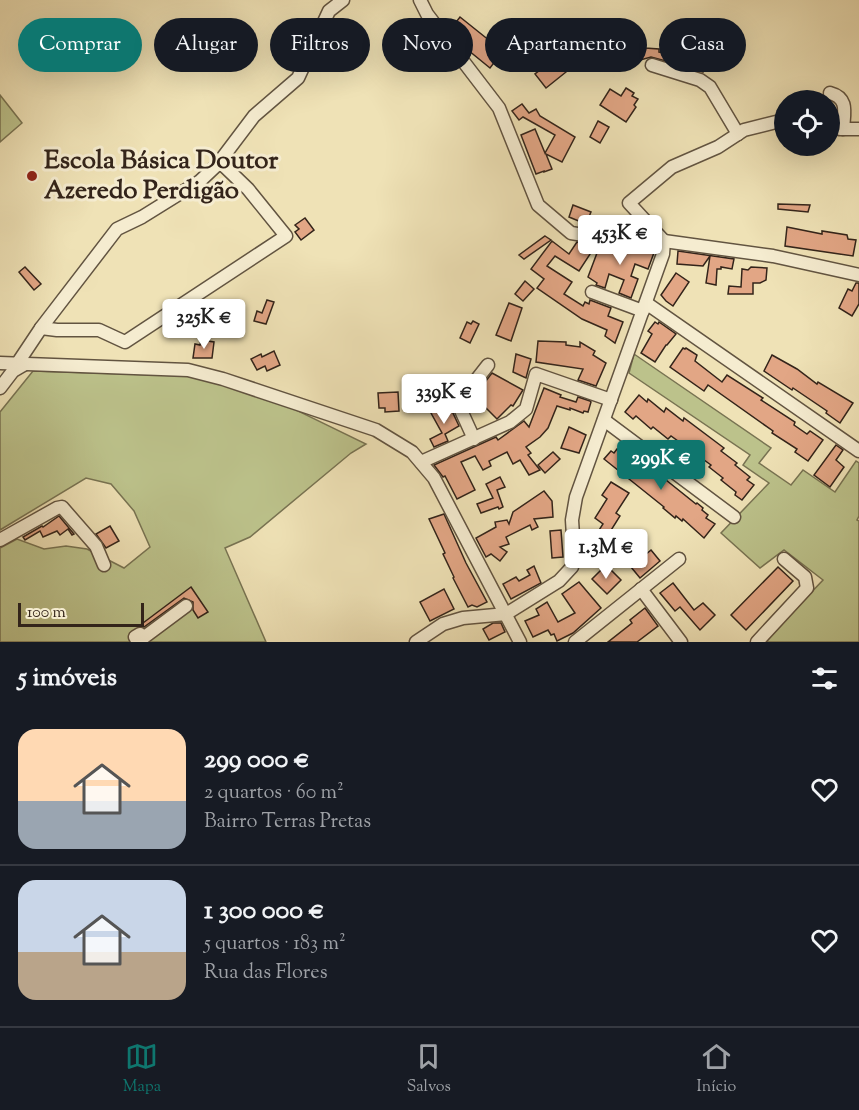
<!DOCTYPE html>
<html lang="pt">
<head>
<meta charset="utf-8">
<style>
	body { margin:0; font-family:"Sorts Mill Goudy",serif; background:#242831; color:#f1f3f6; height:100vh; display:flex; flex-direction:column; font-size:22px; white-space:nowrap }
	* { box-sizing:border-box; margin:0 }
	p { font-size:20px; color:#9ea1a6 }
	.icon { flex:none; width:33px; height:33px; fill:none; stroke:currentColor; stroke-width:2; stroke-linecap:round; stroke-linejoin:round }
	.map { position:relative; height:642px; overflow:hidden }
	.drawer { display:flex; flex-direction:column; background:#171b24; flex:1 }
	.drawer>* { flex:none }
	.guide { position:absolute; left:18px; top:18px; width:824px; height:54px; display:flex; gap:12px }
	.buttons { position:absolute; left:774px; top:90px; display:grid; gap:12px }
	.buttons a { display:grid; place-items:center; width:66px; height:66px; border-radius:50%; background:#171b24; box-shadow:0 6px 24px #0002; font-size:30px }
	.scale { position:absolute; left:18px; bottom:15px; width:126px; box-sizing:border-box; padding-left:6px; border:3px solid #33241a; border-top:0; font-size:16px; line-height:21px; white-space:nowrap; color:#33241a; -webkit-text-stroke:4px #f5ecd0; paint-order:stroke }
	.price { position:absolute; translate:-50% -51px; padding:0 14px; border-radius:6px; background:#fff; color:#222; font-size:20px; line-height:39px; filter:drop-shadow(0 2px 3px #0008) }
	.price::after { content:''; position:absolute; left:50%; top:36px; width:18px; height:14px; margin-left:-9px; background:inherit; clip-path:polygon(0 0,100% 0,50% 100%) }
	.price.active { background:#0f766e; color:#fff }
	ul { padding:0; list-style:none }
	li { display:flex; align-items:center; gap:18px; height:150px; padding:0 18px }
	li+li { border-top:2px solid #363941 }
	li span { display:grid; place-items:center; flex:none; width:168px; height:120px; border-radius:18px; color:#555 }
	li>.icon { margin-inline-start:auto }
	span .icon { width:72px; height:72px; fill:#fffc; stroke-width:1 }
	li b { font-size:26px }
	h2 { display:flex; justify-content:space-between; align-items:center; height:72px; padding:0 18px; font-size:26px }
	.pill { padding:0 21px; border-radius:27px; background:#171b24; box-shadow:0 6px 24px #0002; font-size:21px; line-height:54px }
	.pill.active { background:#0f766e; color:#fff }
	.tab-bar { display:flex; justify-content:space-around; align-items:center; height:84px; border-top:2px solid #363941; background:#171b24; font-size:16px; color:#9ea1a6 }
	.tab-bar a { display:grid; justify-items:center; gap:3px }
	.tab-bar .active { color:#0f766e }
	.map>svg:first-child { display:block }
</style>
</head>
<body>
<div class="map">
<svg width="859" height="642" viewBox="0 0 859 642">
	<rect width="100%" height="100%" fill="#efe2b6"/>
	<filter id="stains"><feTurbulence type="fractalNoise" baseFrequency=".00333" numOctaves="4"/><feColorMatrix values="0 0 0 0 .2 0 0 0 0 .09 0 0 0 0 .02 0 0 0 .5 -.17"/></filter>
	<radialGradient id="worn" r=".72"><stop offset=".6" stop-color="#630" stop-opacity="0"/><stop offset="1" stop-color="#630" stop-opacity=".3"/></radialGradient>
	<g fill="#bcc28b" stroke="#787352" stroke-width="1.5">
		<polygon points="0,95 22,123 0,142"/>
		<polygon points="634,354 771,448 759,463 791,485 803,470 835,492 856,461 859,463 859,516 857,520 859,521 859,642 764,642 823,580 784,550 760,568 721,533 769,483 743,465 750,455 629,373"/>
		<polygon points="33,371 187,376 253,389 366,444 351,453 250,537 225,548 266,642 0,642 0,548 17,539 44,549 66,546 87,549 124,568 150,547 134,511 111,484 86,478 0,530 0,412"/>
	</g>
	<g fill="#e2a685" stroke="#33241a" stroke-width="1.5">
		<polygon points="460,17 495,45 498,41 506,47 490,68 463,46 465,44 450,30"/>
		<polygon points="623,23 628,39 615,43 610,27"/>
		<polygon points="642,38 645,48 659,49 659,52 677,55 677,64 651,57 629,63 625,41"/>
		<polygon points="575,43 586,56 546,88 535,74"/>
		<polygon points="691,50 708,56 703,72 686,67"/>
		<polygon points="626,88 634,93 632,96 638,99 634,105 636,107 626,122 600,105 610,89 621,96"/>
		<polygon points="522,104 529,113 536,109 540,116 575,137 562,162 546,154 552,169 544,172 544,171 536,174 521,135 535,129 545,153 555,135 523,117 519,120 512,111"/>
		<polygon points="598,121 609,127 600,143 590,137"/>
		<polygon points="778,204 810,205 808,212 778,209"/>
		<polygon points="573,205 591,212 586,224 569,217"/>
		<polygon points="616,216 630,216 644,231 609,229 609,222 616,222"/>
		<polygon points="305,218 314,230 301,240 295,232 299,229 295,225"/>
		<polygon points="787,227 822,234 822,231 847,235 848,239 856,240 853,256 785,246"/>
		<polygon points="545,236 551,240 524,259 519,255"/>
		<polygon points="552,241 569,254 577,242 594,248 579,271 555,256 547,266 572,282 564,294 583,306 585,302 589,304 590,300 611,308 608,316 623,322 615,343 605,336 607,330 582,319 537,288 544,279 531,269"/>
		<polygon points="600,245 611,252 612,246 655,250 648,269 635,264 631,276 638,279 631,298 619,293 624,280 609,274 605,288 596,285 597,283 588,277"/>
		<polygon points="678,251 734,259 732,269 721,267 721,269 717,269 716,285 706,283 710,256 703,266 677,264"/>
		<polygon points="25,267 41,284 34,290 19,272"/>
		<polygon points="751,267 767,268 766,280 760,283 753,283 753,294 728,294 729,286 741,287 742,269 748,270"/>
		<polygon points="676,273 689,282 673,306 666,301 661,295"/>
		<polygon points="525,281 534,289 523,301 515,294"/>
		<polygon points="856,283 859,283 859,304 852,316 839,308 848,289 852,291"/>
		<polygon points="267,300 274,302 266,324 254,321 257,311 262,313"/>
		<polygon points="509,303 522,308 511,341 496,335"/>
		<polygon points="473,321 479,324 470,343 460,338 467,322 471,324"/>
		<polygon points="655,322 658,324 659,322 676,334 667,345 666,345 655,362 641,353 652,334 648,331"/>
		<polygon points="201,340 214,342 212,358 193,358 195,344 200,345"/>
		<polygon points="538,341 566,342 566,345 580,347 580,342 595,351 593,355 606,363 596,386 578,380 583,369 536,362"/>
		<polygon points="683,348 685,349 686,348 697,355 695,361 722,382 727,375 763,398 761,400 795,422 794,425 807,434 810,431 823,440 808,461 795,452 797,449 772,433 773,431 708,385 704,391 670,367"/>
		<polygon points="274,351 280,365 267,371 265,366 257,370 251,359 261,354 262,357"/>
		<polygon points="516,354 531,359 526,378 513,372"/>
		<polygon points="772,355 797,369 817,384 818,382 853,403 840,423 826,413 827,411 793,388 792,390 764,371"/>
		<polygon points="492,373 523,390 513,406 511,405 497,419 483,405 481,407 472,399"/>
		<polygon points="544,388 561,395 560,397 576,402 578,397 590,401 591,402 588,412 584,411 583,413 570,408 570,410 557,406 548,428 540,437 526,447 531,453 528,455 540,470 529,475 520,460 513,464 507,452 489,461 491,466 483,470 475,456 461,462 475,490 457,499 445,476 443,477 434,465 496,437 498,440 524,421 529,427"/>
		<polygon points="398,392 399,411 385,412 385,408 379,408 378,393"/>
		<polygon points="639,395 647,402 648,399 664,412 666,408 683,421 684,418 724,448 721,451 737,463 735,465 750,477 747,480 754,485 742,500 735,495 736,492 721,480 723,478 709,467 711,465 671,436 668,439 653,427 651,429 636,416 633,419 625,412"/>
		<polygon points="442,406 445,411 451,409 459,426 445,434 448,441 434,447 430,439 442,433 431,413"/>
		<polygon points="569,427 586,435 579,453 561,448"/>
		<polygon points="836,445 843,450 836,460 844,467 830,487 814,475"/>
		<polygon points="617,449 622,452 624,450 629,454 631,452 696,504 697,503 703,508 702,510 708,515 706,518 715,524 704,538 683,519 682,521 676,516 675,518 663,508 664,507 604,459 611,451 614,453"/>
		<polygon points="553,452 560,459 545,473 538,465"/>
		<polygon points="500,477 505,487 497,490 503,507 499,509 498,507 481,513 477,504 493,498 486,484"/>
		<polygon points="611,482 629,493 616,513 620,516 608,535 620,543 616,554 609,558 590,544 603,524 595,518 607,499 602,495"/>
		<polygon points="544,491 552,501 553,517 534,519 538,527 532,530 530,525 506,537 509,544 500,547 507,552 500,561 491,554 486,557 476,538 496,527 495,522 507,520 509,524 513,512"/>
		<polygon points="444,514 466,563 487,602 477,607 472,605 468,607 453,578 454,577 443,554 445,553 429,519"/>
		<polygon points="59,516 74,534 72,535 68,529 60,535 57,531 43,537 40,531 25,540 23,537 42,526 43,527"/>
		<polygon points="110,526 119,541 106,548 96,534"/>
		<polygon points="561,530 563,557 552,558 550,531"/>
		<polygon points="651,550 660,561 640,578 631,567"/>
		<polygon points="606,565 621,580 607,594 592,579"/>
		<polygon points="534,566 541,583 511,599 503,584 516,577 519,581 530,575 527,570"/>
		<polygon points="778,567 793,581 746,630 731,615"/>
		<polygon points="579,582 601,608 573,633 557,641 554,634 551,635 548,630 533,637 525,621 539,615 536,609 547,602 558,622 575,613 562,594"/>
		<polygon points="673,583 694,610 703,603 715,615 700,630 680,607 675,611 660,593"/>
		<polygon points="191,587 208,612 198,618 193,610 193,602 184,598 144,627 139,626"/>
		<polygon points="444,589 454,609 430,621 420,602"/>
		<polygon points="645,608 658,626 637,642 608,642 632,623 630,620"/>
		<polygon points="493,623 501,623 505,632 489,640 483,629"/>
	</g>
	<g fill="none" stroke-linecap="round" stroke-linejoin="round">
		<g stroke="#625441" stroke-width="15">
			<g id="minor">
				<polyline points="420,0 427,14 499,108 538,205 571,233 590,236 664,241 773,256 859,275"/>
				<polyline points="652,65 700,80 710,87 738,134"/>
				<path d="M830,93C849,98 844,113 843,129"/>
				<polyline points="830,125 840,129 859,129"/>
				<polyline points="664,241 629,203 672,167 718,147 744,130 784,120"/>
				<polyline points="592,292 643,311"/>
				<polyline points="646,303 859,451"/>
				<polyline points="41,328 57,330 99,330 125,342 286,236 248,189 220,162"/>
				<polyline points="0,363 188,370 223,379 376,430 412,452 434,478 520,642"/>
				<polyline points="17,364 41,328 117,229 142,217 200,181 217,165 254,116 298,78 329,11 343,0"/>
				<polyline points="450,382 459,406"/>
				<polyline points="0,388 13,371 25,364"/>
				<polyline points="604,420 734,517"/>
				<polyline points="474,439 459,406 459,402 488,365"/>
				<polyline points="421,462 510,422 526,409 536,374 611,400"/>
				<polyline points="0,540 57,508 62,507 96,546 104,565"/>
				<polyline points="641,589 681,642"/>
				<polyline points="138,642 135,637 140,634 143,638 186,606"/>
				<polyline points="416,642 443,624 463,618 506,614 559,581 572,567 574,552 572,520 576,497 663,254 664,241"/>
				<polyline points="575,642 679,559"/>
				<polyline points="757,642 807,588 805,577 784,559"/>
			</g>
		</g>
		<use href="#minor" stroke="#f5ecd0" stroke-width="12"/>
	</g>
	<circle fill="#8f2418" stroke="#f5ecd0" stroke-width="2" cx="32" cy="176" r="6"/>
	<g text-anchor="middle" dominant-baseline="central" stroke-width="6" stroke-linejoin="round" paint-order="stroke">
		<g font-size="26" font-weight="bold" fill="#33241a" stroke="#f5ecd0" text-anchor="start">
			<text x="44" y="161">Escola Básica Doutor<tspan x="44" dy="30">Azeredo Perdigão</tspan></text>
		</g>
	</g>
	<rect width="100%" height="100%" filter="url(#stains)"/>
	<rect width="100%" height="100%" fill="url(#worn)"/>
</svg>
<div class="buttons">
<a><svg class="icon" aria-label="locate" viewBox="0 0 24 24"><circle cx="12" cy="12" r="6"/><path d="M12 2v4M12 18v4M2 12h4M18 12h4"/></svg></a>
</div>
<div class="scale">100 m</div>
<b class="price" style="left:620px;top:266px">453K €</b>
<b class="price" style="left:204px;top:350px">325K €</b>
<b class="price" style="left:444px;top:425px">339K €</b>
<b class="price active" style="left:661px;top:491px">299K €</b>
<b class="price" style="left:606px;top:580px">1.3M €</b>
<div class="guide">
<a class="pill active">Comprar</a>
<a class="pill">Alugar</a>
<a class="pill">Filtros</a>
<a class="pill">Novo</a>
<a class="pill">Apartamento</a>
<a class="pill">Casa</a>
</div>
</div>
<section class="drawer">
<h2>5 imóveis<svg class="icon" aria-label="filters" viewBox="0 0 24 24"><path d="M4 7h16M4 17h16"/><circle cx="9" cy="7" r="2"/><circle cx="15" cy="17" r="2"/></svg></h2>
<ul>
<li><span style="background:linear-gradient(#ffd9b3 60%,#9aa5b1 0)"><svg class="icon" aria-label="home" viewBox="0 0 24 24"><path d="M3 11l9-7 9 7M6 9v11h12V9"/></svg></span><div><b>299 000 €</b><p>2 quartos · 60 m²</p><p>Bairro Terras Pretas</p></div><svg class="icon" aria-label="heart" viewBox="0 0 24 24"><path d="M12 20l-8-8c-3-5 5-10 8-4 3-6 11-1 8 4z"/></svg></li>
<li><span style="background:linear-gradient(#c9d6e8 60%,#b9a48a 0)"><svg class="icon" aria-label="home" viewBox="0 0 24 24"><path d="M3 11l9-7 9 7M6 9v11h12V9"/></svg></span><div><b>1 300 000 €</b><p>5 quartos · 183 m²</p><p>Rua das Flores</p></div><svg class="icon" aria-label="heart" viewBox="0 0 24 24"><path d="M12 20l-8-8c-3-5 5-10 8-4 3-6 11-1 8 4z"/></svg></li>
</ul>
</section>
<nav class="tab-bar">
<a class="active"><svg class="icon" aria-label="map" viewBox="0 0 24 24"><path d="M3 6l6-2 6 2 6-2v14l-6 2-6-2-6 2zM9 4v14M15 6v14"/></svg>Mapa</a>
<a><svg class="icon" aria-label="saved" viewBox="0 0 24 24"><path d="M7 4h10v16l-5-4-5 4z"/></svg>Salvos</a>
<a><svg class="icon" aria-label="home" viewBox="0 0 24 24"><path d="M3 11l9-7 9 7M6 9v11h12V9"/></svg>Início</a>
</nav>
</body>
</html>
